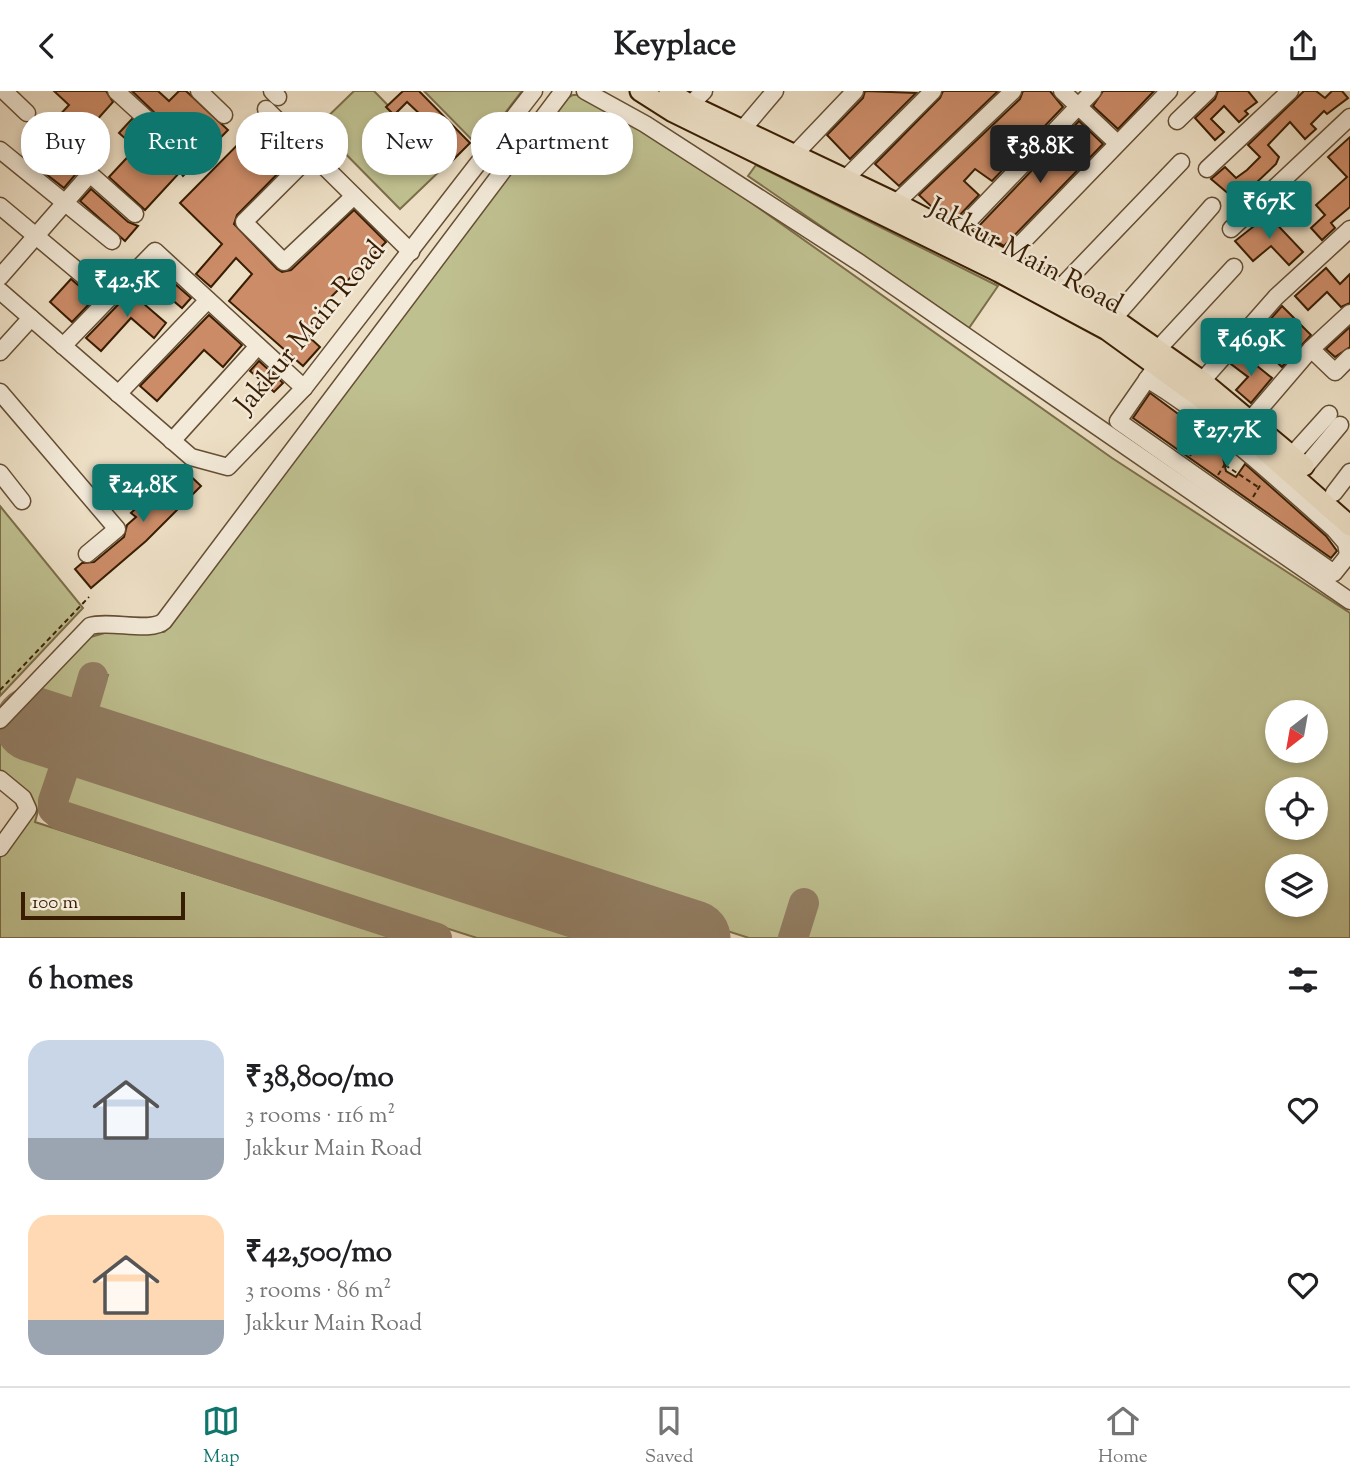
<!DOCTYPE html>
<html lang="en">
<head>
<meta charset="utf-8">
<style>
	body { margin:0; font-family:"Sorts Mill Goudy",serif; background:#f6f6f6; color:#202124; height:100vh; display:flex; flex-direction:column; font-size:26px; white-space:nowrap }
	* { box-sizing:border-box; margin:0 }
	p { font-size:23px; color:#757577 }
	.icon { flex:none; width:38px; height:38px; fill:none; stroke:currentColor; stroke-width:2; stroke-linecap:round; stroke-linejoin:round }
	.map { position:relative; height:847px; overflow:hidden }
	.details { display:flex; flex-direction:column; background:#fff; flex:1 }
	.details>* { flex:none }
	.guide { position:absolute; left:21px; top:21px; width:700px; height:63px; display:flex; gap:14px }
	.needle { width:46px; rotate:211deg }
	.fabs { position:absolute; left:1265px; top:609px; display:grid; gap:14px }
	.fabs a { display:grid; place-items:center; width:63px; height:63px; border-radius:50%; background:#fff; box-shadow:0 4px 10px #0003; font-size:35px }
	.scale { position:absolute; left:21px; bottom:18px; width:164px; box-sizing:border-box; padding-left:7px; border:4px solid #381d02; border-top:0; font-size:19px; line-height:24px; white-space:nowrap; color:#381d02; -webkit-text-stroke:5px #f3ead9; paint-order:stroke }
	.price { position:absolute; translate:-50% -60px; padding:0 16px; border-radius:7px; background:#0f766e; color:#fff; font-size:23px; line-height:46px; filter:drop-shadow(0 2px 4px #0008) }
	.price::after { content:''; position:absolute; left:50%; top:42px; width:21px; height:16px; margin-left:-10px; background:inherit; clip-path:polygon(0 0,100% 0,50% 100%) }
	.price.on { background:#222; color:#fff }
	ul { padding:0; list-style:none }
	li { display:flex; align-items:center; gap:21px; height:175px; padding:0 28px }
	li span { display:grid; place-items:center; flex:none; width:196px; height:140px; border-radius:21px; color:#555 }
	li>.icon { margin-inline-start:auto }
	span .icon { width:84px; height:84px; fill:#fffc; stroke-width:1 }
	li b { font-size:30px }
	h2 { display:flex; justify-content:space-between; align-items:center; height:84px; padding:0 28px; font-size:30px }
	.chip { padding:0 24px; border-radius:28px; background:#fff; box-shadow:0 4px 10px #0003; font-size:24px; line-height:63px }
	.chip.on { background:#0f766e; color:#fff }
	header { display:flex; justify-content:space-between; align-items:center; height:91px; padding:0 28px; background:#fff; font-size:32px; font-weight:700 }
	.tabs { display:flex; justify-content:space-around; align-items:center; height:98px; border-top:2px solid #e0e0e0; background:#fff; font-size:19px; color:#757577 }
	.tabs a { display:grid; justify-items:center; gap:4px }
	.tabs .on { color:#0f766e }
	.map>svg:first-child { display:block }
</style>
</head>
<body>
<header><svg class="icon" aria-label="back" viewBox="0 0 24 24"><path d="M15 5l-7 7 7 7"/></svg>Keyplace<svg class="icon" aria-label="share" viewBox="0 0 24 24"><path d="M12 15V3M7 8l5-5 5 5M5 13v7h14v-7"/></svg></header>
<div class="map">
<svg width="1350" height="847" viewBox="0 0 1350 847">
	<rect width="100%" height="100%" fill="#eddfc5"/>
	<filter id="stains"><feTurbulence type="fractalNoise" baseFrequency=".00286" numOctaves="4"/><feColorMatrix values="0 0 0 0 .2 0 0 0 0 .09 0 0 0 0 .02 0 0 0 .5 -.17"/></filter>
	<radialGradient id="worn" r=".72"><stop offset=".6" stop-color="#630" stop-opacity="0"/><stop offset="1" stop-color="#630" stop-opacity=".3"/></radialGradient>
	<g fill="#bfc090" stroke="#7c6e49" stroke-width="2" fill-rule="evenodd">
		<polygon points="354,0 374,0 446,74 400,118 318,35"/>
		<polygon points="424,0 522,0 479,56"/>
		<path d="M573,4H581L674,57L1112,367L1350,522V847H806L816,815L794,807L779,847H749L96,637L92,630L108,584L83,579L68,626L34,618L23,651L39,655L51,672L35,731L394,847H0V763L31,722L0,685V634L87,547L108,541H164L170,536L392,235L566,8ZM1278,621H1316V660H1278ZM1278,698H1316V737H1278ZM1278,775H1316V814H1278Z"/>
		<polygon points="756,74 998,195 969,237 748,85"/>
		<polygon points="0,415 83,517 0,605"/>
		<path d="M86,670L633,847H477L75,719L68,715C64,703 74,675 86,670Z"/>
	</g>
	<g fill="none" stroke-linecap="round" stroke-linejoin="round">
		<g stroke="#927e64" stroke-width="30">
			<polyline points="86,651 72,654 53,710 53,718 60,724 437,847"/>
			<polyline points="86,651 77,640 93,586"/>
			<polyline points="793,847 804,812"/>
		</g>
		<polyline stroke="#927e64" stroke-width="75" points="32,633 693,847"/>
	</g>
	<g fill="#cc8c68" stroke="#381d02" stroke-width="2">
		<polygon points="54,0 106,0 113,11 95,31 108,43 72,82 75,84 64,97 41,79 62,55 45,40 69,14"/>
		<polygon points="132,0 158,0 169,10 179,0 186,0 228,39 183,85 180,81 145,119 109,86 136,57 119,42 132,28 155,50 140,66 153,79 170,61 179,59 182,48"/>
		<polygon points="403,0 419,0 470,52 450,72 415,36 424,27 407,11 394,24 386,16"/>
		<polygon points="865,0 916,2 850,68 827,44 863,7"/>
		<polygon points="943,0 998,0 899,95 875,73 940,7"/>
		<polygon points="1023,0 1050,0 1063,16 992,90 975,78 964,90 979,104 955,129 934,118 919,104 1020,8"/>
		<polygon points="1103,0 1154,0 1118,38 1093,15"/>
		<polygon points="1218,0 1248,0 1257,11 1245,20 1248,23 1239,31 1224,15 1211,28 1224,41 1215,49 1195,27 1215,8"/>
		<polygon points="1304,0 1316,0 1325,7 1332,0 1342,0 1348,7 1327,23 1324,20 1311,33 1316,38 1305,48 1290,31 1268,54 1279,66 1276,73 1237,110 1211,88 1225,76 1236,87 1247,79 1260,66 1248,54"/>
		<polygon points="262,29 297,63 237,124 234,133 277,178 282,181 291,179 354,119 386,151 320,217 328,226 308,245 320,256 303,275 229,210 252,183 236,167 211,196 196,183 222,153 180,112"/>
		<polygon points="1079,30 1103,53 1004,155 980,142 976,138"/>
		<polygon points="1350,46 1350,116 1331,132 1335,137 1322,149 1311,137 1325,124 1316,114 1347,86 1328,66"/>
		<polygon points="91,98 128,131 138,135 125,150 80,110"/>
		<polygon points="1268,124 1303,161 1289,174 1271,155 1253,170 1235,150"/>
		<polygon points="1326,177 1340,193 1350,183 1350,212 1341,216 1327,201 1308,219 1295,205"/>
		<polygon points="167,186 191,207 182,217 158,197"/>
		<polygon points="71,188 94,208 72,231 50,211"/>
		<polygon points="137,194 151,205 144,213 166,232 154,247 131,227 101,260 86,247"/>
		<polygon points="1282,215 1311,244 1282,276 1255,251 1265,241 1262,238"/>
		<polygon points="209,224 242,254 223,276 204,259 157,310 140,295"/>
		<polygon points="1350,236 1350,256 1335,266 1326,258"/>
		<polygon points="1241,262 1272,287 1251,312 1236,299 1248,286 1231,273"/>
		<polygon points="259,270 283,292 274,301 250,280"/>
		<polygon points="1150,302 1228,360 1223,367 1226,380 1236,386 1245,373 1326,445 1337,460 1331,467 1133,327"/>
		<polygon points="180,375 201,395 146,450 91,497 75,478 82,472 94,471 124,446 127,434 136,426 131,422"/>
	</g>
	<g fill="none" stroke-linecap="round" stroke-linejoin="round">
		<g stroke="#654e33" stroke-width="19">
			<g id="minor">
				<polyline points="4,0 27,22"/>
				<polyline points="116,0 172,51"/>
				<polyline points="199,0 224,24"/>
				<polyline points="272,0 278,6"/>
				<polyline points="585,0 645,33 860,172 1350,510"/>
				<polyline points="1062,0 1116,51"/>
				<polyline points="690,14 704,0"/>
				<polyline points="266,18 411,161"/>
				<polyline points="1177,30 1208,0"/>
				<polyline points="742,39 775,0"/>
				<polyline points="0,59 112,150"/>
				<polyline points="312,63 244,131 284,171 354,105"/>
				<polyline points="794,64 855,0"/>
				<polyline points="1207,78 1290,0"/>
				<polyline points="845,88 933,0"/>
				<polyline points="896,112 1013,0"/>
				<polyline points="0,115 110,207"/>
				<polyline points="1231,138 1350,26"/>
				<polyline points="956,143 1093,0"/>
				<polyline points="1000,179 1005,169 1169,0"/>
				<polyline points="0,186 90,83 135,123"/>
				<polyline points="1060,197 1181,71"/>
				<polyline points="0,200 191,366 228,376 304,297 534,0"/>
				<polyline points="1114,227 1212,115"/>
				<polyline points="63,255 155,160 304,297"/>
				<polyline points="1158,258 1234,176"/>
				<polyline points="1311,258 1335,281 1350,266"/>
				<polyline points="0,261 31,227"/>
				<polyline points="1157,274 1118,330 1334,482 1350,462"/>
				<path d="M1147,288C1216,330 1274,385 1334,438L1346,452L1348,464"/>
				<polyline points="1202,290 1276,206 1350,138"/>
				<polyline points="0,301 117,438 87,463"/>
				<polyline points="118,303 208,209"/>
				<polyline points="1251,328 1311,258 1350,222"/>
				<polyline points="172,350 258,255"/>
				<polyline points="1292,364 1329,323"/>
				<polyline points="1305,376 1340,334"/>
				<polyline points="0,382 22,410"/>
				<polyline points="1334,402 1350,381"/>
				<path d="M0,629L90,535C110,529 151,542 164,530L563,0"/>
				<polyline points="0,688 23,707 28,718 0,757"/>
			</g>
		</g>
		<g stroke="#381d02" stroke-width="23">
			<g id="major">
				<polyline points="640,0 673,21 999,181 1107,239 1224,324 1350,435"/>
				<polyline points="669,0 690,14 896,112 1100,218 1202,290 1304,375"/>
			</g>
		</g>
		<g stroke="#381d02" stroke-width="2" stroke-dasharray="5 3.5" stroke-linecap="butt">
			<polyline points="1190,365 1205,344"/>
			<polyline points="1225,374 1258,396"/>
			<polyline points="1218,384 1230,365"/>
			<polyline points="1253,406 1261,393"/>
			<polyline points="0,599 89,506"/>
		</g>
		<use href="#minor" stroke="#f3ead9" stroke-width="16"/>
		<use href="#major" stroke="#eddfc5" stroke-width="19"/>
	</g>
	<g text-anchor="middle" dominant-baseline="central" stroke-width="5" stroke-linejoin="round" paint-order="stroke">
		<g font-size="28" fill="#381d02" stroke="#f3ead9">
			<text transform="translate(1025 166) rotate(28)">Jakkur Main Road</text>
			<text transform="translate(311 237) rotate(-50)">Jakkur Main Road</text>
		</g>
	</g>
	<rect width="100%" height="100%" filter="url(#stains)"/>
	<rect width="100%" height="100%" fill="url(#worn)"/>
</svg>
<div class="fabs">
<a><svg class="needle" viewBox="-14 -14 28 28"><path d="M0-13l5 13h-10z" fill="#e53935"/><path d="M0 13l5-13h-10z" fill="#757577"/></svg></a>
<a><svg class="icon" aria-label="locate" viewBox="0 0 24 24"><circle cx="12" cy="12" r="6"/><path d="M12 2v4M12 18v4M2 12h4M18 12h4"/></svg></a>
<a><svg class="icon" aria-label="layers" viewBox="0 0 24 24"><path d="M12 4l9 5-9 5-9-5zM3 14l9 5 9-5"/></svg></a>
</div>
<div class="scale">100 m</div>
<b class="price on" style="left:1040px;top:94px">₹38.8K</b>
<b class="price" style="left:1269px;top:150px">₹67K</b>
<b class="price" style="left:127px;top:228px">₹42.5K</b>
<b class="price" style="left:1251px;top:287px">₹46.9K</b>
<b class="price" style="left:1227px;top:378px">₹27.7K</b>
<b class="price" style="left:143px;top:433px">₹24.8K</b>
<div class="guide">
<a class="chip">Buy</a>
<a class="chip on">Rent</a>
<a class="chip">Filters</a>
<a class="chip">New</a>
<a class="chip">Apartment</a>
</div>
</div>
<section class="details">
<h2>6 homes<svg class="icon" aria-label="filters" viewBox="0 0 24 24"><path d="M4 7h16M4 17h16"/><circle cx="9" cy="7" r="2"/><circle cx="15" cy="17" r="2"/></svg></h2>
<ul>
<li><span style="background:linear-gradient(#c9d6e8 70%,#9aa5b1 0)"><svg class="icon" aria-label="home" viewBox="0 0 24 24"><path d="M3 11l9-7 9 7M6 9v11h12V9"/></svg></span><div><b>₹38,800/mo</b><p>3 rooms · 116 m²</p><p>Jakkur Main Road</p></div><svg class="icon" aria-label="heart" viewBox="0 0 24 24"><path d="M12 20l-8-8c-3-5 5-10 8-4 3-6 11-1 8 4z"/></svg></li>
<li><span style="background:linear-gradient(#ffd9b3 75%,#9aa5b1 0)"><svg class="icon" aria-label="home" viewBox="0 0 24 24"><path d="M3 11l9-7 9 7M6 9v11h12V9"/></svg></span><div><b>₹42,500/mo</b><p>3 rooms · 86 m²</p><p>Jakkur Main Road</p></div><svg class="icon" aria-label="heart" viewBox="0 0 24 24"><path d="M12 20l-8-8c-3-5 5-10 8-4 3-6 11-1 8 4z"/></svg></li>
</ul>
</section>
<nav class="tabs">
<a class="on"><svg class="icon" aria-label="map" viewBox="0 0 24 24"><path d="M3 6l6-2 6 2 6-2v14l-6 2-6-2-6 2zM9 4v14M15 6v14"/></svg>Map</a>
<a><svg class="icon" aria-label="saved" viewBox="0 0 24 24"><path d="M7 4h10v16l-5-4-5 4z"/></svg>Saved</a>
<a><svg class="icon" aria-label="home" viewBox="0 0 24 24"><path d="M3 11l9-7 9 7M6 9v11h12V9"/></svg>Home</a>
</nav>
</body>
</html>
